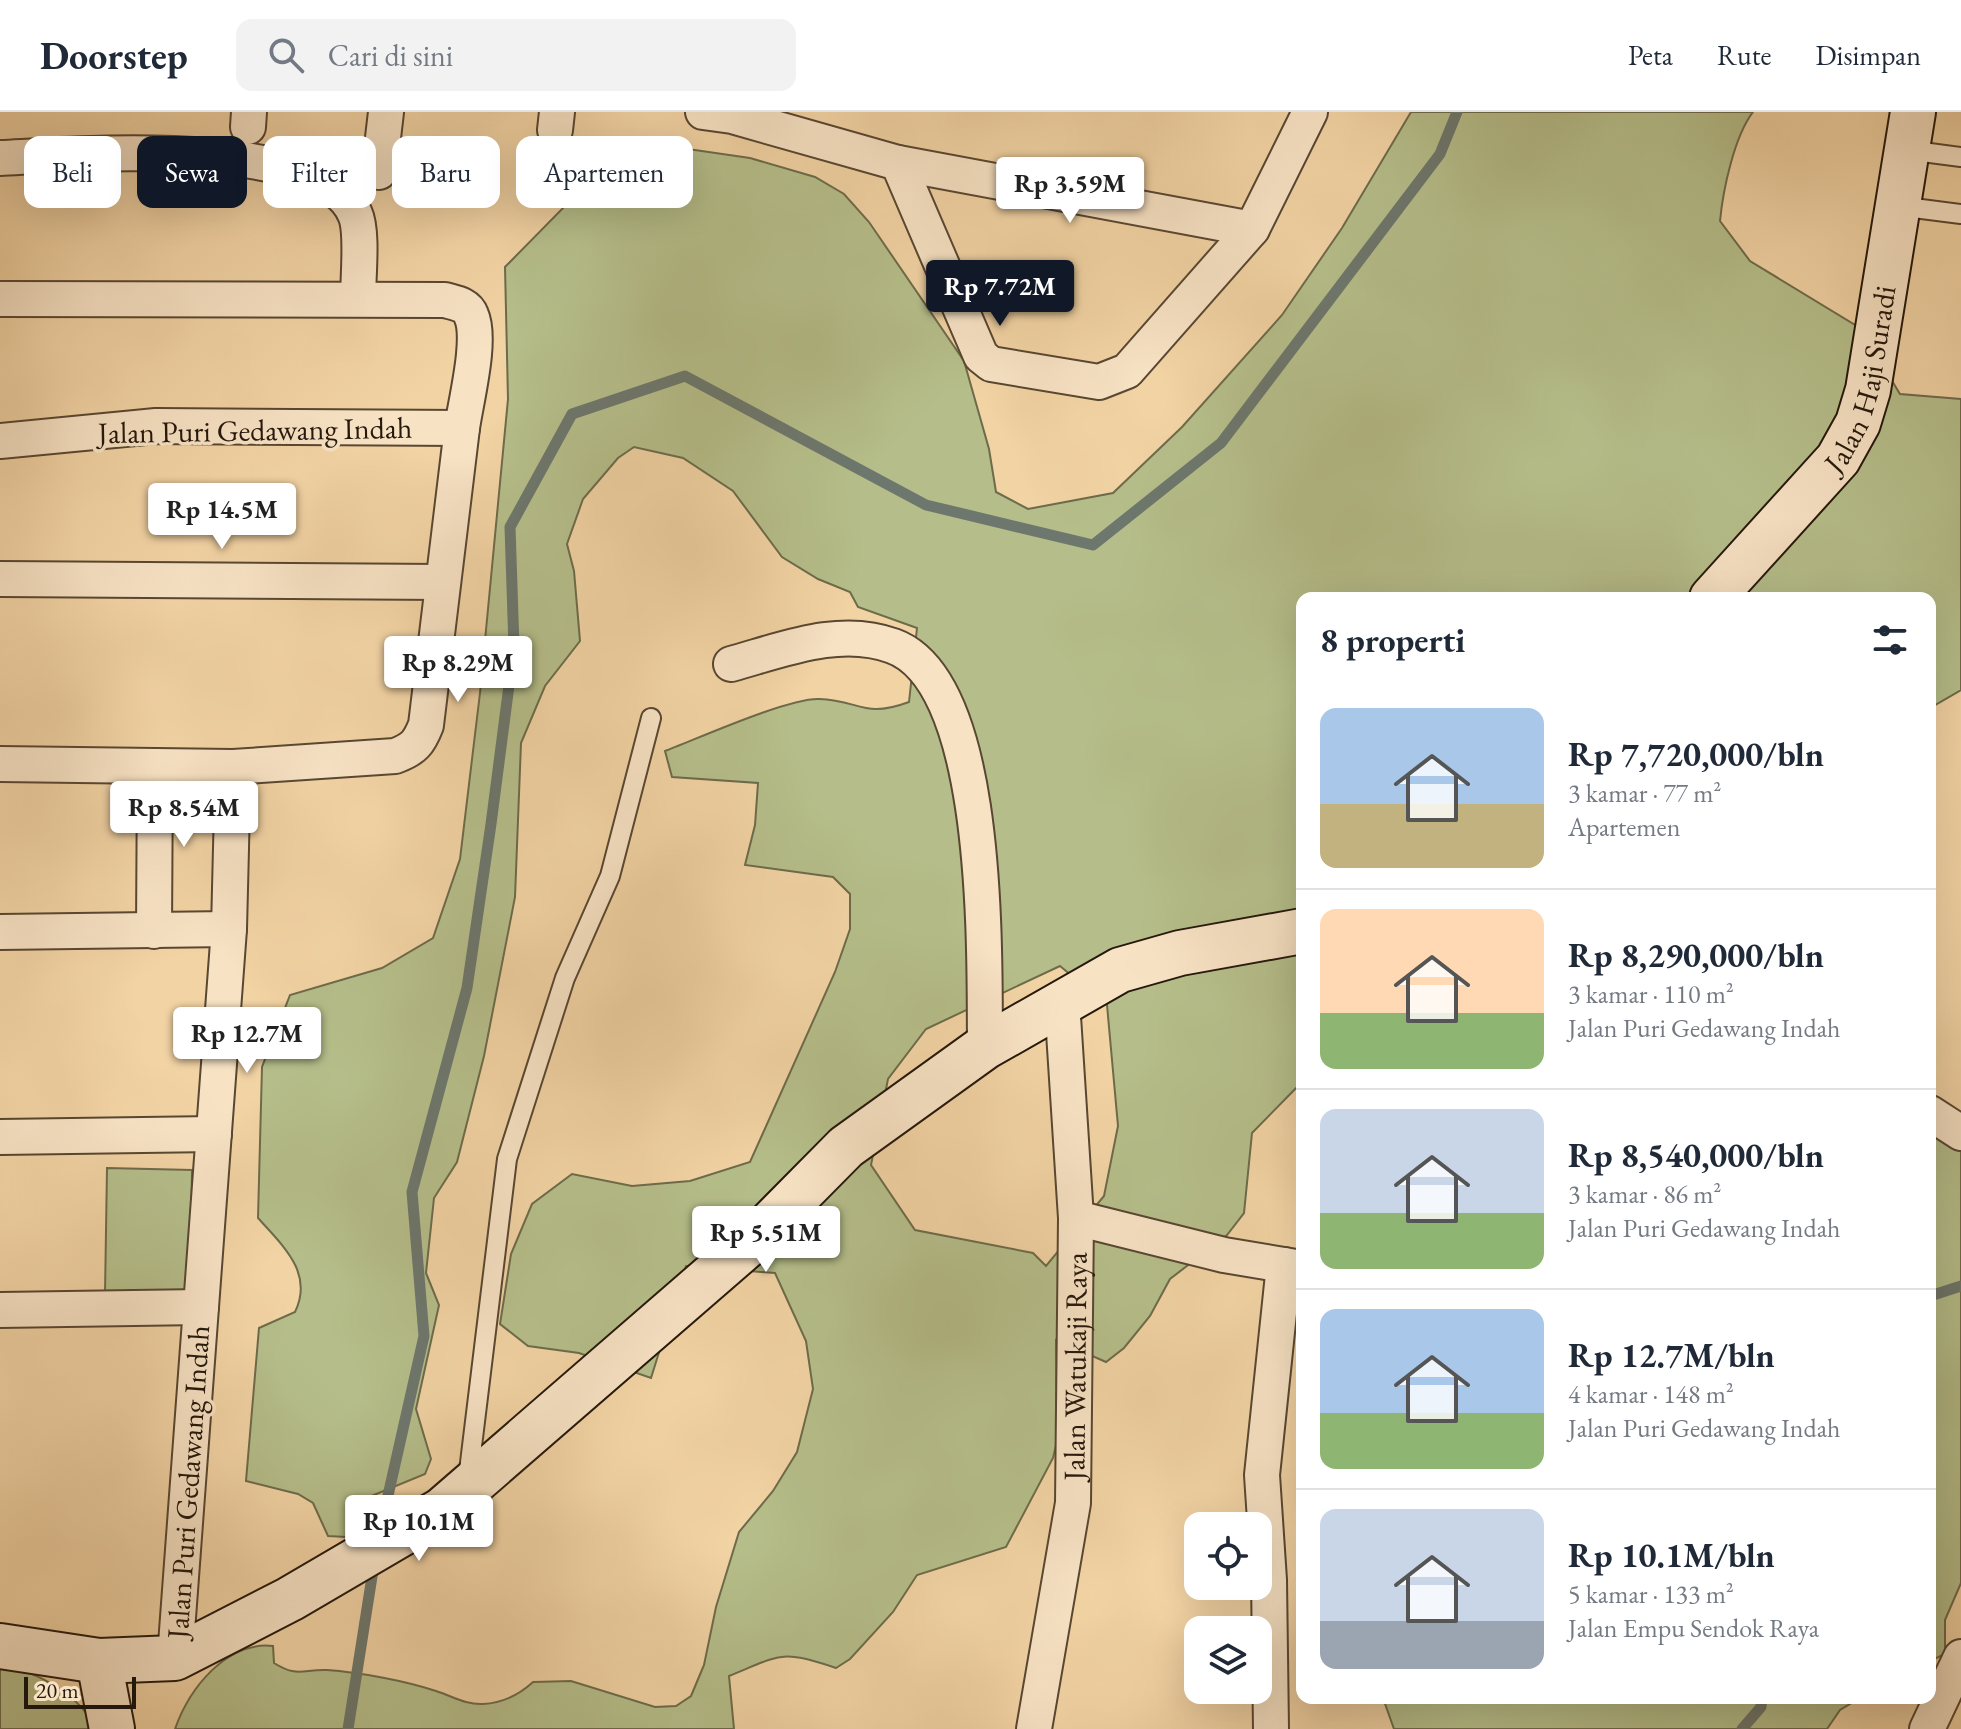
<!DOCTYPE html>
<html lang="id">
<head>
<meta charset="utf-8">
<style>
	body { margin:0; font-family:"EB Garamond",serif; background:#f2f2f3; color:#1f2937; height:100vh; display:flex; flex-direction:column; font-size:30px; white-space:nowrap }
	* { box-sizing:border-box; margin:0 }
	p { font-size:26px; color:#747a83 }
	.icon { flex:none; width:44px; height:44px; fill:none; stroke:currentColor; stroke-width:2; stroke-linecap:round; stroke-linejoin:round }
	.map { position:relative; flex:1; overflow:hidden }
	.sheet { position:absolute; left:1296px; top:480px; width:640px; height:1112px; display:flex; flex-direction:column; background:#fff; border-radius:16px; box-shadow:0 8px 32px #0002 }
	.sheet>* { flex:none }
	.guide { position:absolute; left:24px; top:24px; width:760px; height:72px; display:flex; gap:16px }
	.buttons { position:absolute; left:1184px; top:1400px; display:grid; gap:16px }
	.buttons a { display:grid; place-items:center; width:88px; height:88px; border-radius:16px; background:#fff; box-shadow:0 8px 32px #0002; font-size:40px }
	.scale { position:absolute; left:24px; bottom:20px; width:112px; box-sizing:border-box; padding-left:8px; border:4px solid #25180c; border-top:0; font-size:22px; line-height:28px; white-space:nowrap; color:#25180c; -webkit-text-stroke:6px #f7e2c4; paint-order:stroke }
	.price { position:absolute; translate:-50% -68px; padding:0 18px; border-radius:8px; background:#fff; color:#222; font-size:26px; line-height:52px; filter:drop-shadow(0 2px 4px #0008) }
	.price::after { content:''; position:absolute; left:50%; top:48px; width:24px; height:18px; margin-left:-12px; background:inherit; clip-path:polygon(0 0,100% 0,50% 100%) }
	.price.current { background:#111827; color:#fff }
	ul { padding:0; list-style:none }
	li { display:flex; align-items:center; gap:24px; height:200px; padding:0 24px }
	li+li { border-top:2px solid #e0e1e3 }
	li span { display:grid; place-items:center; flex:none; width:224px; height:160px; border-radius:16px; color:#555 }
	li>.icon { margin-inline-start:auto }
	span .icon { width:96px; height:96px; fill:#fffc; stroke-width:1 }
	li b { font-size:34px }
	h2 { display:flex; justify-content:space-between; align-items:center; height:96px; padding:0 24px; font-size:34px }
	.chip { padding:0 28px; border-radius:16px; background:#fff; box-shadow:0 8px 32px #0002; font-size:28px; line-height:72px }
	.chip.current { background:#111827; color:#fff }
	header { display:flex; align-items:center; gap:48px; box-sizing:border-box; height:112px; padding:0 40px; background:#fff; border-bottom:2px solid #e0e1e3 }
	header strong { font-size:38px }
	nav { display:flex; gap:44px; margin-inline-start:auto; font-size:28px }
	.search { width:560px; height:72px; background:#f2f2f3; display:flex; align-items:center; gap:20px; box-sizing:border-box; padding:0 28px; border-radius:16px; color:#747a83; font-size:30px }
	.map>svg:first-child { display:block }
	.green { fill:#b5be8a; stroke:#6d6b4b; stroke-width:2; fill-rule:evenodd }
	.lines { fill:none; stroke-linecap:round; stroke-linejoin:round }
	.stream { stroke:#6d776d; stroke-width:11 }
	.lane-casing { stroke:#584732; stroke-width:22 }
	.street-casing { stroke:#584732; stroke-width:38 }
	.secondary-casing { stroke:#25180c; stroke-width:48 }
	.lane { stroke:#f7e2c4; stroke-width:18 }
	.street { stroke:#f7e2c4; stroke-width:34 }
	.secondary { stroke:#f7e2c4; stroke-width:44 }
	.labels { text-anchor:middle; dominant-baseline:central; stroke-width:7; stroke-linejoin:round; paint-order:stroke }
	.street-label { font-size:30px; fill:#25180c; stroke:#f7e2c4 }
</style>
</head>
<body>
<header>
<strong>Doorstep</strong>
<div class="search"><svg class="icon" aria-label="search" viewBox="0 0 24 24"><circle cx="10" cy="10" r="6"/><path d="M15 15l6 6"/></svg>Cari di sini</div>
<nav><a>Peta</a><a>Rute</a><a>Disimpan</a></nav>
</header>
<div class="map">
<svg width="1961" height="1617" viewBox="0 0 1961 1617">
	<rect width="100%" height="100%" fill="#f2d3a4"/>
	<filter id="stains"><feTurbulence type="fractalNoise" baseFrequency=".0025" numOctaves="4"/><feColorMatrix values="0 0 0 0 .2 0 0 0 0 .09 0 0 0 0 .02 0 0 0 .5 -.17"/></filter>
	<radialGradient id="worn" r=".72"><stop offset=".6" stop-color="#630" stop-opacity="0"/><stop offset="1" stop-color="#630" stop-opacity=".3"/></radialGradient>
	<g class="green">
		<path d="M 1411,0 L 1753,0 C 1734,25 1723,78 1720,109 L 1750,149 L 1860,216 L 1900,282 L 1961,287 L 1961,578 L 1930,596 L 1930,486 L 1302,486 L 1302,970 L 1252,1021 L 1244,1101 L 1227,1123 L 1170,1167 L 1150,1204 L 1124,1236 L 1106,1250 L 1056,1228 L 1057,1329 L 1053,1346 L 1006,1435 L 917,1463 L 893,1500 L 850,1547 L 836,1556 C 781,1537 781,1543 729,1564 L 734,1617 L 175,1617 C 189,1577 226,1529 273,1534 L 274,1551 C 298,1566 303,1557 327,1558 C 358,1560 406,1569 436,1579 C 452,1584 466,1593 483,1592 C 502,1591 520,1582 533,1570 L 571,1569 L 655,1595 L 676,1594 L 691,1584 L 704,1553 L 716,1495 L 739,1420 L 773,1379 L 797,1340 L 813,1277 L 806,1229 L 775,1161 L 686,1154 L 651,1266 L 579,1241 L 528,1234 L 500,1212 L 511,1142 L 532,1092 L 572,1062 L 632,1074 L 690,1069 L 750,1050 L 835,860 L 850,817 L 850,782 L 833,765 L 745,753 L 755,713 L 758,671 L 672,665 L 665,639 C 699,626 788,586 819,587 C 860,588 863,607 909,590 L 917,516 L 858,495 L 850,480 L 818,467 L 782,445 L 733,379 L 683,346 L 634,335 L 618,346 L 583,387 L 567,432 L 574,459 L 580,529 L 545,574 L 521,631 L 515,785 L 484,944 L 457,1050 L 434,1086 L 426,1161 L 439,1193 L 416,1297 L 431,1347 L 425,1362 L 352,1392 L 346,1425 L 328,1424 L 313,1391 L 298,1382 L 246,1369 L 259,1216 L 295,1200 C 314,1161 283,1134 258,1106 L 262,955 L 290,883 L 382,856 L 433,826 L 460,747 L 480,581 L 508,287 L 505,155 L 565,94 L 610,67 L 672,42 L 688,37 L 750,46 L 815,65 L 844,82 L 869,110 L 964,249 L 989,337 L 996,380 L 1028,397 L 1113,381 L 1182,315 L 1282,203 L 1342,116 ZM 1060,854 L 1107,893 L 1118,1014 L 1104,1084 L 1046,1154 L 1033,1141 L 915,1118 L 871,1053 L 888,967 L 926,917 Z"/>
		<polygon points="1930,1016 1961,1039 1961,1471 1945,1508 1945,1542 1930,1549"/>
		<polygon points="107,1056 192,1058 190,1183 105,1182"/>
		<path d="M 0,1552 C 36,1560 80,1581 95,1617 L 0,1617 Z"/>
		<polygon points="1383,1586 1860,1586 1840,1598 1827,1617 1394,1617"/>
	</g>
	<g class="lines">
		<g class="stream">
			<polyline points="1930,1184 1961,1174"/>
			<polyline points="380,1419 424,1224 412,1080 467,876 491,712 514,535 510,415 572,302 685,264 926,393 1093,433 1221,331 1440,42 1457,0"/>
			<polyline points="348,1617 374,1452"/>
			<polyline points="1742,1617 1761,1595 1762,1586"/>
		</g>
		<defs>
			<g id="lane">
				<polyline points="1907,38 1961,45"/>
				<polyline points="1898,94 1961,102"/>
				<polyline points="468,1367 507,1047 565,866 610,764 651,606"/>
			</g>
			<g id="street">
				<polyline points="703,0 732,4 898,51 981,244 991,252 1099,270 1127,259 1252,117 1310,0"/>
				<polyline points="248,15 249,0"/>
				<polyline points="555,18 557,0"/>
				<path d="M 0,46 C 71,43 322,22 355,102 C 363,119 358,165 358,187"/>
				<polyline points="898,51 1252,117"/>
				<polyline points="379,60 386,0"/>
				<path d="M 0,187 L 445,188 C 455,191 467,192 471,203 C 482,227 466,288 462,316 L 156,314 L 0,329"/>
				<polyline points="0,467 443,470"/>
				<path d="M 731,552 C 782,538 840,514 893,534 C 992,570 984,847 985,935"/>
				<polyline points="0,652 233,655 229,817 175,1546"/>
				<path d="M 233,655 L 395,644 C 414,637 419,631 426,613 L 462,316"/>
				<polyline points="154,819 155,654"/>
				<polyline points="0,820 229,817"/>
				<polyline points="1930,1001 1961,1021"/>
				<polyline points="0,1025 214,1022"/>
				<polyline points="1076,1106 1224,1143 1302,1156"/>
				<polyline points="0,1198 201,1195"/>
				<path id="s1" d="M 1034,1617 L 1073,1391 L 1076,1106 L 1062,889"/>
				<polyline points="1271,1617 1269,1468 1262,1363 1284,1153"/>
				<polyline points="1927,1617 1961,1545"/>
			</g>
			<g id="secondary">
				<path id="s2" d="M 1712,486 L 1838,347 L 1858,311 L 1868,278 L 1913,0"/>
				<polyline points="0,1534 99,1549 175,1546 290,1487 442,1398 759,1123 846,1035 985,935 1120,858 1180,841 1302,819"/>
				<polyline points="99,1549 112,1617"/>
			</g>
		</defs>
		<use href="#lane" class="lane-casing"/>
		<use href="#street" class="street-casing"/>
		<use href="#secondary" class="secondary-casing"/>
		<use href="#lane" class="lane"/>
		<use href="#street" class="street"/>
		<use href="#secondary" class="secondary"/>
	</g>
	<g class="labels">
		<g class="street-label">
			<text stroke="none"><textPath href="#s2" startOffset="272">Jalan Haji Suradi</textPath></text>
			<text transform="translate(255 318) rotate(-1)">Jalan Puri Gedawang Indah</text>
			<text stroke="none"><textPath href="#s1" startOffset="366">Jalan Watukaji Raya</textPath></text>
			<text transform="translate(188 1370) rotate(-86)">Jalan Puri Gedawang Indah</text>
		</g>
	</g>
	<rect width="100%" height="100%" filter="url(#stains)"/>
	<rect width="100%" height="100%" fill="url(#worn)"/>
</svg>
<div class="buttons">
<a><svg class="icon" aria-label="locate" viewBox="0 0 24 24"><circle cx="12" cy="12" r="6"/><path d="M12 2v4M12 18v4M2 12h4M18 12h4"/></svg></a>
<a><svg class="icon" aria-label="layers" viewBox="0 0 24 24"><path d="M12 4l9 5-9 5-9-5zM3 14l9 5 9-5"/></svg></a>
</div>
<div class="scale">20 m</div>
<b class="price" style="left:1070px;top:113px">Rp 3.59M</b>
<b class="price current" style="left:1000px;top:216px">Rp 7.72M</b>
<b class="price" style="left:222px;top:439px">Rp 14.5M</b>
<b class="price" style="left:458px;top:592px">Rp 8.29M</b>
<b class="price" style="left:184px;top:737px">Rp 8.54M</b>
<b class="price" style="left:247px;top:963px">Rp 12.7M</b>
<b class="price" style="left:766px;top:1162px">Rp 5.51M</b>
<b class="price" style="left:419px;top:1451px">Rp 10.1M</b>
<div class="guide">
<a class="chip">Beli</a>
<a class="chip current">Sewa</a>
<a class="chip">Filter</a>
<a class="chip">Baru</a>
<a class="chip">Apartemen</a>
</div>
<section class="sheet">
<h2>8 properti<svg class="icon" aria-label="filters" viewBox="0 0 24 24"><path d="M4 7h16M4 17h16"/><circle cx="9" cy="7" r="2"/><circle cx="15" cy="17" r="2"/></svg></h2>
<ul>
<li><span style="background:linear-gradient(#a9c7e8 60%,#c2b280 0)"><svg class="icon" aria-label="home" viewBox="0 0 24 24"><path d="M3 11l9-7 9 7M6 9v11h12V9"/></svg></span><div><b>Rp 7,720,000/bln</b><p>3 kamar · 77 m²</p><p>Apartemen</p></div></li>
<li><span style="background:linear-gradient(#ffd9b3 65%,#8fb573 0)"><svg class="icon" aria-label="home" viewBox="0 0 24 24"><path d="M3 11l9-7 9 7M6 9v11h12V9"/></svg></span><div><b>Rp 8,290,000/bln</b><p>3 kamar · 110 m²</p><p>Jalan Puri Gedawang Indah</p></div></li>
<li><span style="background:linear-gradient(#c9d6e8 65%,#8fb573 0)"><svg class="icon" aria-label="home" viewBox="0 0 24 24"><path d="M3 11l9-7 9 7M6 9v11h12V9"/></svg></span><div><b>Rp 8,540,000/bln</b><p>3 kamar · 86 m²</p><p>Jalan Puri Gedawang Indah</p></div></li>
<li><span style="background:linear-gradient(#a9c7e8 65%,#8fb573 0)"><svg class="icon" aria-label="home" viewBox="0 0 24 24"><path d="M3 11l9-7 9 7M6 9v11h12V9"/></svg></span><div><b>Rp 12.7M/bln</b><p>4 kamar · 148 m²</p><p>Jalan Puri Gedawang Indah</p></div></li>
<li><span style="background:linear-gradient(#c9d6e8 70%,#9aa5b1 0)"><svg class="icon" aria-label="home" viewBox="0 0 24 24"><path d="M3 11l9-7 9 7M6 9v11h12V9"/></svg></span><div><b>Rp 10.1M/bln</b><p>5 kamar · 133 m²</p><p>Jalan Empu Sendok Raya</p></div></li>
</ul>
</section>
</div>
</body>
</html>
